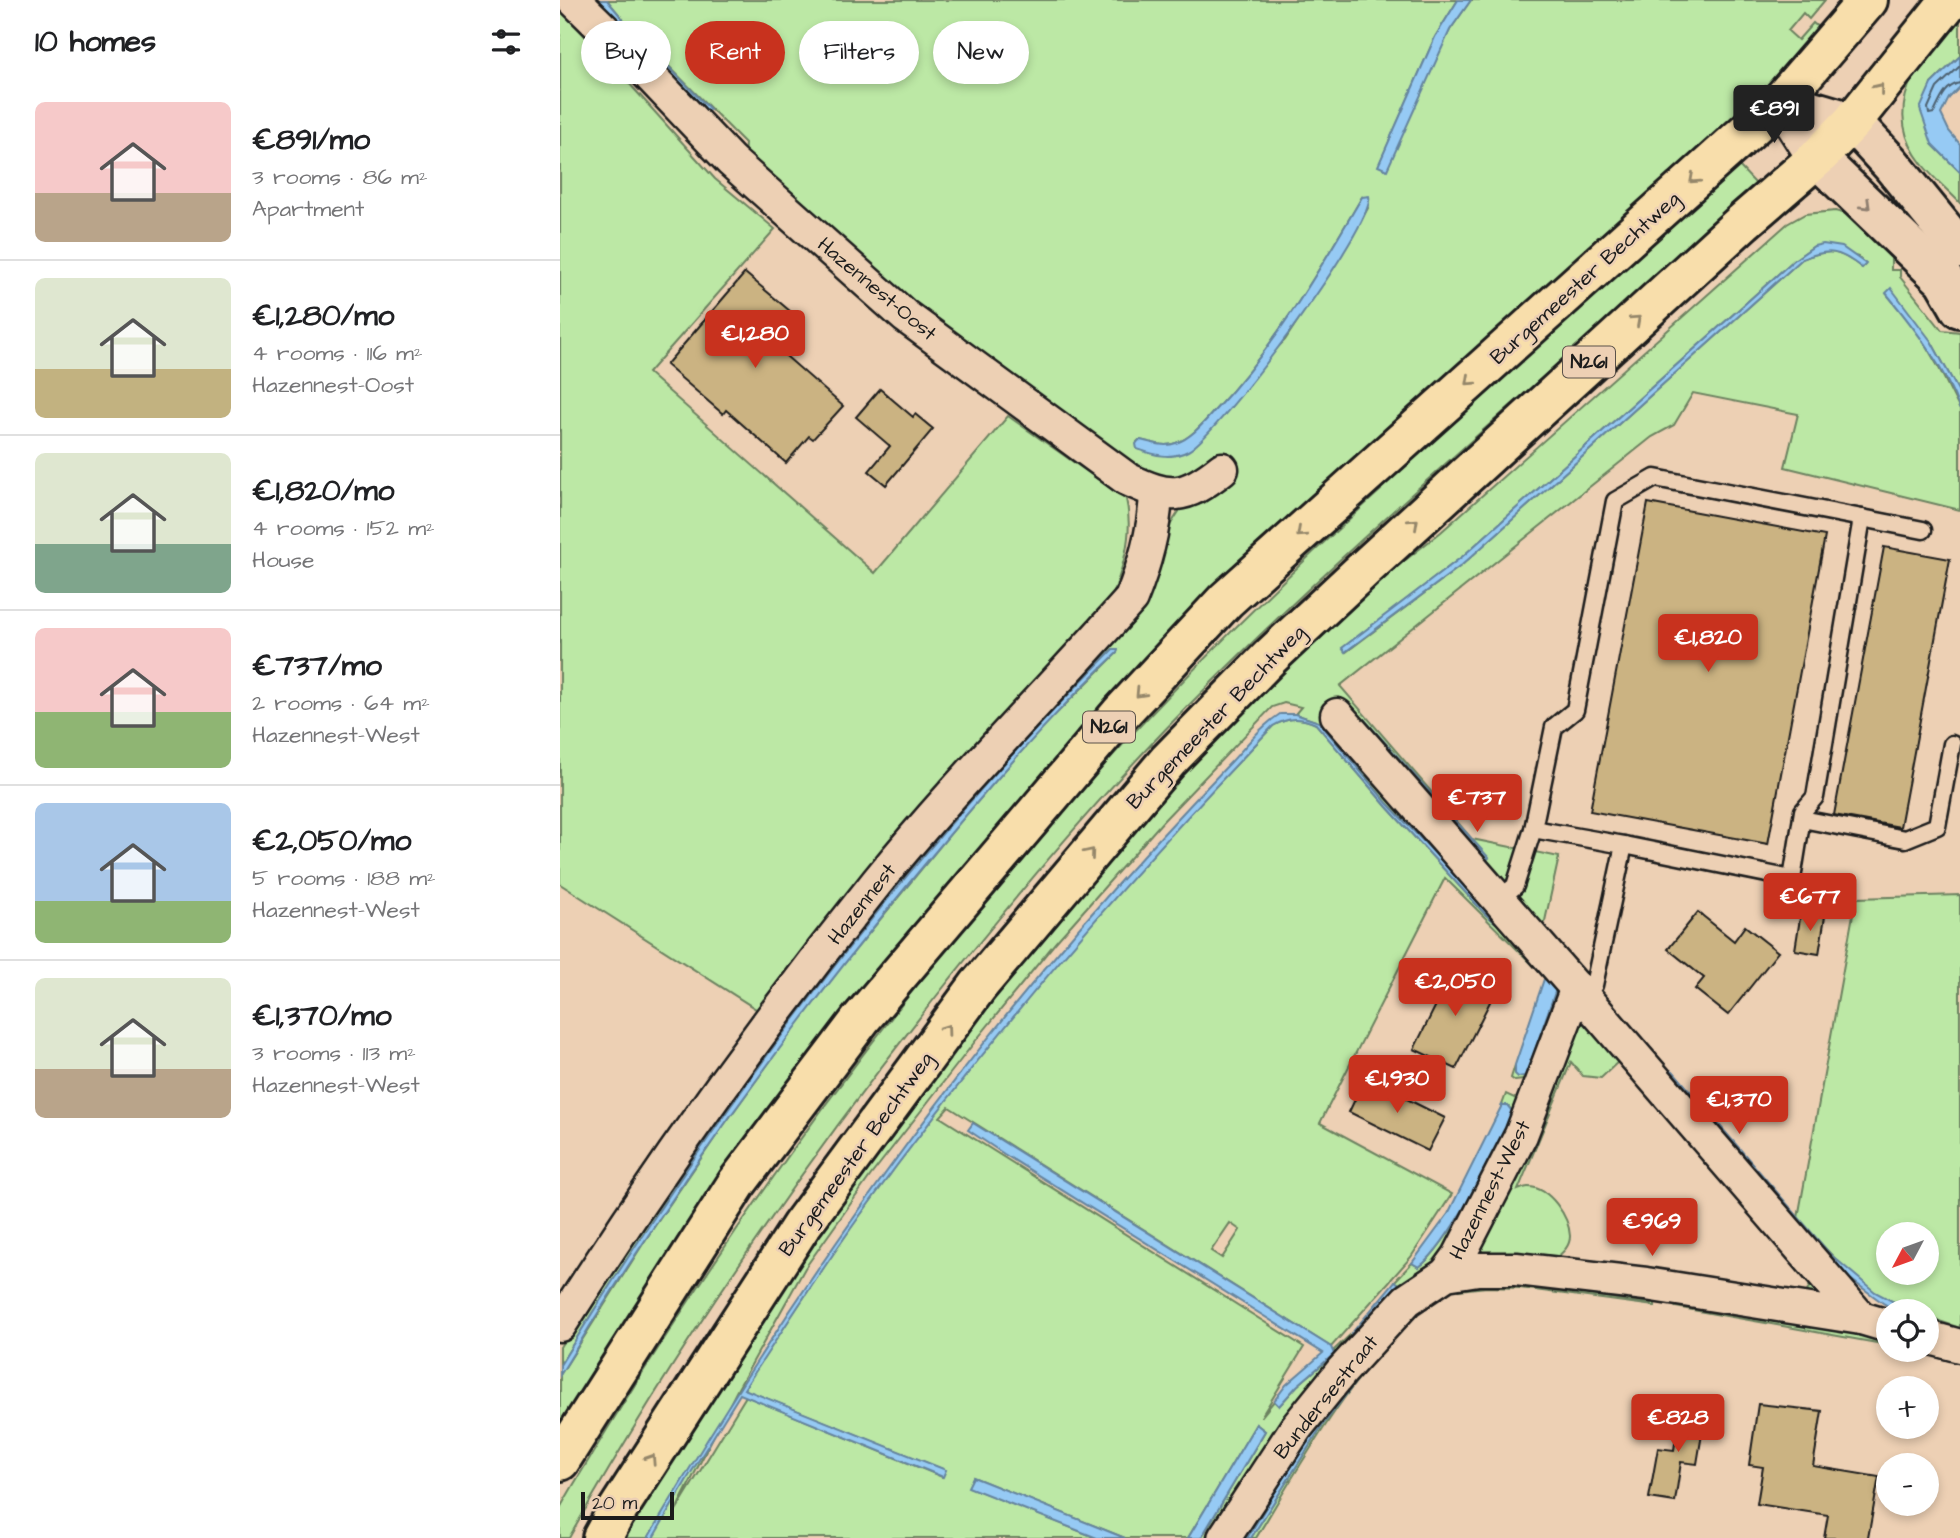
<!DOCTYPE html>
<html lang="en">
<head>
<meta charset="utf-8">
<style>
	body { margin:0; font-family:"Architects Daughter",sans-serif; background:#f6f6f6; color:#202124; height:100vh; display:flex; flex-direction:column; font-size:26px; white-space:nowrap }
	* { box-sizing:border-box; margin:0 }
	p { font-size:23px; color:#757577 }
	.icon { flex:none; width:38px; height:38px; fill:none; stroke:currentColor; stroke-width:2; stroke-linecap:round; stroke-linejoin:round }
	.map { position:relative; flex:1; overflow:hidden }
	.drawer { display:flex; flex-direction:column; background:#fff; width:560px }
	.drawer>* { flex:none }
	.hud { position:absolute; left:21px; top:21px; width:665px; height:63px; display:flex; gap:14px }
	.needle { width:46px; rotate:229deg }
	.tools { position:absolute; left:1316px; top:1222px; display:grid; gap:14px }
	.tools a { display:grid; place-items:center; width:63px; height:63px; border-radius:50%; background:#fff; box-shadow:0 4px 10px #0003; font-size:35px }
	.scale { position:absolute; left:21px; bottom:18px; width:93px; box-sizing:border-box; padding-left:7px; border:4px solid #1c1c1c; border-top:0; font-size:19px; line-height:24px; white-space:nowrap; color:#1c1c1c; -webkit-text-stroke:5px #edd0b4; paint-order:stroke }
	.price { position:absolute; translate:-50% -60px; padding:0 16px; border-radius:7px; background:#c8321e; color:#fff; font-size:23px; line-height:46px; filter:drop-shadow(0 2px 4px #0008) }
	.price::after { content:''; position:absolute; left:50%; top:42px; width:21px; height:16px; margin-left:-10px; background:inherit; clip-path:polygon(0 0,100% 0,50% 100%) }
	.price.selected { background:#222; color:#fff }
	ul { padding:0; list-style:none }
	li { display:flex; align-items:center; gap:21px; height:175px; padding:0 35px }
	li+li { border-top:2px solid #e0e0e0 }
	li span { display:grid; place-items:center; flex:none; width:196px; height:140px; border-radius:10px; color:#555 }
	li>.icon { margin-inline-start:auto }
	span .icon { width:84px; height:84px; fill:#fffc; stroke-width:1 }
	li b { font-size:30px }
	h2 { display:flex; justify-content:space-between; align-items:center; height:84px; padding:0 35px; font-size:30px }
	.tag { padding:0 24px; border-radius:32px; background:#fff; box-shadow:0 4px 10px #0003; font-size:24px; line-height:63px }
	.tag.selected { background:#c8321e; color:#fff }
	main { display:flex; flex:1; min-height:0 }
	.map>svg:first-child { display:block }
	.green { fill:#bce8a5; stroke:#6c8260; stroke-width:2; fill-rule:evenodd }
	.water { fill:#96caf4; stroke:#65849e; stroke-width:2 }
	.lines { fill:none; stroke-linecap:round; stroke-linejoin:round }
	.shore { stroke:#4d6272; stroke-width:2 }
	.building { fill:#cbb382; stroke:#1c1c1c; stroke-width:2 }
	.lane-casing { stroke:#1c1c1c; stroke-width:21 }
	.street-casing { stroke:#1c1c1c; stroke-width:37 }
	.secondary-casing { stroke:#1c1c1c; stroke-width:44 }
	.primary-casing { stroke:#1c1c1c; stroke-width:44 }
	.lane { stroke:#edd0b4; stroke-width:16 }
	.street { stroke:#edd0b4; stroke-width:32 }
	.secondary { stroke:#edd0b4; stroke-width:38 }
	.primary { stroke:#f8deab; stroke-width:38 }
	.oneway { stroke:#95876b }
	.oneway2 { stroke:#8f7f70 }
	.labels { text-anchor:middle; dominant-baseline:central; stroke-width:5; stroke-linejoin:round; paint-order:stroke }
	.shield { fill:#edd0b4; stroke:#5b524a; stroke-width:2 }
	.shield-label { font-size:19px; font-weight:bold; fill:#1c1c1c }
	.street-label { font-size:21px; fill:#1c1c1c; stroke:#edd0b4 }
</style>
</head>
<body>
<main>
<section class="drawer">
<h2>10 homes<svg class="icon" aria-label="filters" viewBox="0 0 24 24"><path d="M4 7h16M4 17h16"/><circle cx="9" cy="7" r="2"/><circle cx="15" cy="17" r="2"/></svg></h2>
<ul>
<li><span style="background:linear-gradient(#f6c9c9 65%,#b9a48a 0)"><svg class="icon" aria-label="home" viewBox="0 0 24 24"><path d="M3 11l9-7 9 7M6 9v11h12V9"/></svg></span><div><b>€891/mo</b><p>3 rooms · 86 m²</p><p>Apartment</p></div></li>
<li><span style="background:linear-gradient(#dfe7d0 65%,#c2b280 0)"><svg class="icon" aria-label="home" viewBox="0 0 24 24"><path d="M3 11l9-7 9 7M6 9v11h12V9"/></svg></span><div><b>€1,280/mo</b><p>4 rooms · 116 m²</p><p>Hazennest-Oost</p></div></li>
<li><span style="background:linear-gradient(#dfe7d0 65%,#7fa58c 0)"><svg class="icon" aria-label="home" viewBox="0 0 24 24"><path d="M3 11l9-7 9 7M6 9v11h12V9"/></svg></span><div><b>€1,820/mo</b><p>4 rooms · 152 m²</p><p>House</p></div></li>
<li><span style="background:linear-gradient(#f6c9c9 60%,#8fb573 0)"><svg class="icon" aria-label="home" viewBox="0 0 24 24"><path d="M3 11l9-7 9 7M6 9v11h12V9"/></svg></span><div><b>€737/mo</b><p>2 rooms · 64 m²</p><p>Hazennest-West</p></div></li>
<li><span style="background:linear-gradient(#a9c7e8 70%,#8fb573 0)"><svg class="icon" aria-label="home" viewBox="0 0 24 24"><path d="M3 11l9-7 9 7M6 9v11h12V9"/></svg></span><div><b>€2,050/mo</b><p>5 rooms · 188 m²</p><p>Hazennest-West</p></div></li>
<li><span style="background:linear-gradient(#dfe7d0 65%,#b9a48a 0)"><svg class="icon" aria-label="home" viewBox="0 0 24 24"><path d="M3 11l9-7 9 7M6 9v11h12V9"/></svg></span><div><b>€1,370/mo</b><p>3 rooms · 113 m²</p><p>Hazennest-West</p></div></li>
</ul>
</section>
<div class="map">
<svg width="1400" height="1538" viewBox="0 0 1400 1538">
	<rect width="100%" height="100%" fill="#edd0b4"/>
	<filter id="ink" filterUnits="userSpaceOnUse"><feTurbulence type="fractalNoise" baseFrequency=".0143" numOctaves="2"/><feDisplacementMap in="SourceGraphic" scale="14" xChannelSelector="R" yChannelSelector="G"/><feConvolveMatrix kernelMatrix="1 2 1 2 8 2 1 2 1" color-interpolation-filters="sRGB"/></filter>
	<g filter="url(#ink)">
		<g class="green">
			<path d="M 47,0 L 898,0 L 875,37 L 819,165 L 890,30 L 911,0 L 1265,0 L 1249,19 L 1243,13 L 1228,31 L 1238,40 L 1253,23 L 1260,29 L 1158,138 L 611,641 L 0,1436 L 0,1375 L 88,1236 L 159,1132 L 255,999 L 399,823 L 476,734 L 557,653 L 557,649 L 553,649 C 339,863 158,1108 0,1365 L 0,1347 L 54,1262 L 221,1025 L 0,884 L 0,10 L 50,62 L 155,179 L 215,229 L 88,373 L 315,573 L 448,416 L 566,499 C 577,545 553,591 539,634 L 620,510 L 644,503 L 667,485 L 629,474 L 609,478 L 585,474 L 402,347 L 184,160 L 185,143 L 67,24 ZM 802,197 L 808,208 L 791,239 L 725,340 L 611,456 L 577,449 L 577,442 L 579,440 C 592,442 603,448 616,443 C 632,438 645,421 656,409 C 715,346 759,271 802,197 Z"/>
			<path d="M 1400,21 L 1400,56 L 1371,84 L 1372,144 L 1400,172 L 1400,203 C 1388,190 1373,178 1362,164 C 1320,111 1356,56 1400,21 Z"/>
			<path d="M 1178,165 L 1196,184 C 1015,354 822,512 646,688 C 547,786 457,894 371,1003 C 237,1173 115,1350 9,1538 L 0,1538 L 0,1508 L 14,1484 C 234,1115 500,778 821,490 L 820,488 Z"/>
			<path d="M 1275,211 L 1295,216 L 1341,261 L 1331,260 L 1331,270 L 1340,270 L 1340,277 L 1382,330 L 1400,332 L 1400,394 L 1371,341 L 1326,293 L 1358,332 L 1379,368 L 1400,410 L 1400,510 L 1225,467 L 1238,414 L 1133,393 L 1114,425 L 1092,437 L 780,686 L 912,839 L 999,857 L 985,921 L 981,926 L 1003,986 L 972,1079 L 955,1081 L 951,1078 L 955,1065 L 954,1070 L 989,1008 L 995,992 L 986,978 L 885,878 L 760,1123 L 892,1194 L 851,1257 L 771,1347 L 389,1107 L 380,1117 L 744,1347 L 701,1417 L 714,1401 L 719,1406 L 737,1386 L 774,1354 L 774,1350 L 791,1334 L 796,1337 L 841,1286 L 835,1281 L 852,1263 L 859,1267 C 888,1246 940,1146 952,1111 L 947,1105 L 942,1105 L 946,1094 L 963,1102 L 898,1237 L 654,1538 L 641,1538 L 705,1431 L 696,1424 L 628,1538 L 565,1538 L 413,1477 L 409,1487 L 537,1538 L 49,1538 L 76,1492 L 458,951 L 744,640 L 881,532 L 1227,224 L 1245,214 ZM 1254,246 L 1298,257 L 1305,265 L 1302,268 C 1279,250 1269,248 1242,259 L 902,565 L 786,652 L 783,648 L 903,556 L 1234,260 ZM 724,703 L 741,707 L 735,714 L 759,722 L 827,803 L 938,921 L 936,923 L 925,914 L 827,807 L 756,724 C 741,717 728,717 713,726 C 564,880 423,1043 298,1218 C 258,1274 221,1332 183,1389 L 385,1470 L 382,1477 L 186,1396 L 115,1512 L 176,1392 L 245,1268 L 311,1175 L 417,1039 L 495,943 L 603,821 L 712,707 ZM 670,1223 L 680,1230 L 662,1258 L 651,1251 Z"/>
			<path d="M 1400,895 L 1400,1328 L 1367,1317 L 1367,1311 C 1316,1311 1269,1253 1238,1218 L 1296,898 ZM 1328,1234 L 1367,1234 L 1367,1272 L 1328,1272 Z"/>
			<path d="M 1017,1010 L 1277,1301 L 913,1259 ZM 1061,1059 L 1250,1285 L 1246,1294 L 996,1258 C 1002,1253 1010,1247 1010,1236 C 1009,1217 990,1187 968,1187 C 965,1187 961,1189 958,1190 L 1011,1062 L 1023,1076 L 1041,1078 Z"/>
			<path d="M 928,1278 L 976,1281 L 1092,1299 L 1095,1301 L 1095,1306 L 960,1288 L 927,1287 L 899,1290 L 898,1282 ZM 925,1281 L 970,1283 L 1092,1302 L 1091,1304 L 972,1286 L 926,1283 L 900,1286 L 900,1284 Z"/>
			<path d="M 875,1291 L 877,1295 C 800,1359 747,1453 696,1538 L 691,1538 L 762,1426 L 811,1362 L 853,1314 L 876,1293 C 855,1306 838,1327 822,1345 C 770,1405 729,1471 687,1538 L 681,1538 C 723,1470 768,1404 822,1343 C 838,1325 854,1305 875,1291 Z"/>
			<polygon points="1123,1298 1328,1333 1328,1345 1116,1307"/>
		</g>
		<g class="water">
			<polygon points="33,0 47,0 67,24 150,109 142,116"/>
			<polygon points="898,0 911,0 890,30 827,170 818,166 875,37"/>
			<polygon points="1400,56 1400,87 1389,98 1381,114 1389,131 1400,144 1400,172 1372,144 1360,109 1371,84"/>
			<path d="M 809,196 C 817,223 659,434 628,451 C 611,460 594,455 577,449 L 576,444 L 579,440 C 592,442 603,448 616,443 C 632,438 645,421 656,409 C 715,346 759,271 802,197 Z"/>
			<path d="M 1263,244 L 1282,247 L 1306,264 L 1302,268 C 1279,250 1269,248 1242,259 L 902,565 L 785,652 L 782,648 L 903,556 L 1234,260 L 1254,246 Z"/>
			<path d="M 1331,288 L 1371,341 L 1400,394 L 1400,410 C 1384,366 1355,329 1326,293 Z"/>
			<path d="M 553,649 L 558,649 L 557,653 C 484,722 419,799 355,876 C 225,1034 105,1200 0,1375 L 0,1365 C 158,1107 339,863 553,649 Z"/>
			<path d="M 720,714 L 735,714 L 759,722 L 827,803 L 939,921 L 936,923 L 925,914 L 827,807 L 756,724 C 741,717 728,717 713,726 C 565,880 425,1042 299,1217 C 259,1273 222,1331 184,1389 L 386,1470 L 383,1477 L 180,1394 L 129,1476 L 93,1538 L 88,1538 C 233,1291 400,1054 595,843 C 620,816 645,789 671,762 C 686,746 701,726 720,714 Z"/>
			<polygon points="800,718 804,719 929,858 924,862"/>
			<polygon points="988,978 995,984 995,992 969,1067 965,1076 958,1077 955,1074 955,1065 984,979"/>
			<polygon points="1109,1070 1113,1071 1270,1254 1315,1292 1351,1311 1337,1311 1323,1303 1282,1273 1108,1074"/>
			<path d="M 942,1105 L 947,1105 L 952,1111 C 940,1146 888,1246 859,1267 L 852,1263 L 888,1214 Z"/>
			<polygon points="413,1123 771,1347 774,1354 737,1386 719,1406 714,1401 726,1385 763,1353 444,1154 408,1130"/>
			<polygon points="835,1281 842,1286 796,1337 791,1334"/>
			<path d="M 863,1304 L 811,1362 L 762,1426 L 691,1538 L 687,1538 C 716,1492 743,1444 776,1401 C 803,1367 833,1336 863,1304 Z"/>
			<polygon points="696,1424 705,1431 641,1538 628,1538"/>
			<polygon points="413,1477 565,1538 537,1538 408,1487"/>
		</g>
		<g class="lines">
			<path class="shore" d="M 1400,66 L 1377,88 L 1368,108 L 1369,114 L 1374,113 C 1380,101 1385,85 1400,83"/>
		</g>
		<g class="building">
			<polygon points="185,273 243,322 219,350 283,406 253,439 249,436 226,463 166,410 163,414 106,365"/>
			<polygon points="320,389 353,417 355,414 373,429 326,485 309,471 330,446 296,417"/>
			<polygon points="1088,503 1265,536 1208,844 1030,811"/>
			<polygon points="1324,547 1390,559 1340,827 1274,815"/>
			<polygon points="1138,912 1174,941 1185,926 1218,952 1168,1015 1135,989 1144,978 1108,949"/>
			<polygon points="1241,912 1265,916 1259,954 1235,950"/>
			<polygon points="895,967 937,988 896,1069 854,1049"/>
			<polygon points="805,1078 885,1118 868,1151 789,1112"/>
			<polygon points="1198,1404 1262,1411 1253,1466 1319,1477 1308,1538 1264,1538 1268,1515 1197,1504 1203,1467 1189,1465"/>
			<polygon points="1121,1405 1146,1410 1137,1464 1121,1462 1115,1502 1089,1498 1098,1448 1114,1450"/>
		</g>
		<g class="lines">
			<defs>
				<g id="lane">
					<polyline points="1242,819 1345,839 1377,826 1392,744"/>
					<polyline points="973,829 994,727 1015,710 1055,501 1095,478 1302,518"/>
					<polyline points="1064,845 1232,879 1243,811 1255,797 1302,518 1363,530"/>
					<polyline points="939,899 955,886 973,829 1064,845 1034,985 1024,997"/>
				</g>
				<g id="street">
					<path d="M 14,0 L 73,58 L 171,161 L 345,316 L 567,479 C 610,499 623,500 662,469"/>
					<polyline points="777,715 1024,997 1301,1318"/>
					<polyline points="886,1274 899,1256 961,1135 1017,988"/>
					<path d="M 0,1325 C 97,1172 203,1024 317,882 C 397,783 487,694 571,599 C 585,564 595,530 596,492"/>
					<polyline points="1367,1337 1400,1346"/>
					<polyline points="664,1538 736,1428 782,1371 847,1300 886,1274 918,1269 956,1269 1086,1284 1301,1318 1328,1326"/>
				</g>
				<g id="secondary">
					<polyline points="1221,101 1257,158 1384,280 1400,308"/>
					<polyline points="1221,101 1292,122 1331,164 1400,249"/>
				</g>
				<g id="primary">
					<polyline points="0,1461 177,1183 301,1019 560,714 666,600 1221,101 1308,0"/>
					<polyline points="42,1538 55,1514 241,1226 418,986 608,761 710,657 804,569 1183,222 1257,158 1292,122 1390,0"/>
				</g>
			</defs>
			<use href="#lane" class="lane-casing"/>
			<use href="#street" class="street-casing"/>
			<use href="#secondary" class="secondary-casing"/>
			<use href="#primary" class="primary-casing"/>
			<use href="#lane" class="lane"/>
			<use href="#street" class="street"/>
			<use href="#secondary" class="secondary"/>
			<use href="#primary" class="primary"/>
		</g>
		<defs><path id="oneway-chevron" d="M-2-3.5L2.5 0L-2 3.5" fill="none" stroke-width="1.6" stroke-linecap="round" stroke-linejoin="round" transform="scale(1.75)"/></defs>
		<g class="oneway">
			<use href="#oneway-chevron" transform="translate(1319 88) rotate(-51)"/>
			<use href="#oneway-chevron" transform="translate(1134 179) rotate(138)"/>
			<use href="#oneway-chevron" transform="translate(1076 320) rotate(-42)"/>
			<use href="#oneway-chevron" transform="translate(910 381) rotate(138)"/>
			<use href="#oneway-chevron" transform="translate(854 523) rotate(-42)"/>
			<use href="#oneway-chevron" transform="translate(741 533) rotate(138)"/>
			<use href="#oneway-chevron" transform="translate(580 693) rotate(133)"/>
			<use href="#oneway-chevron" transform="translate(530 853) rotate(-50)"/>
			<use href="#oneway-chevron" transform="translate(386 1029) rotate(-54)"/>
			<use href="#oneway-chevron" transform="translate(91 1459) rotate(-57)"/>
		</g>
		<use class="oneway2" href="#oneway-chevron" transform="translate(1306 205) rotate(44)"/>
	</g>
	<g class="labels">
		<g class="shield">
			<rect x="1003" y="346.5" width="52" height="31" rx="5"/>
			<rect x="523" y="711.5" width="52" height="31" rx="5"/>
		</g>
		<g class="shield-label">
			<text x="1029" y="362">N261</text>
			<text x="549" y="727">N261</text>
		</g>
		<g class="street-label">
			<text transform="translate(1025 278) rotate(-42)">Burgemeester Bechtweg</text>
			<text transform="translate(317 289) rotate(40)">Hazennest-Oost</text>
			<text transform="translate(656 717) rotate(-46)">Burgemeester Bechtweg</text>
			<text transform="translate(302 904) rotate(-52)">Hazennest</text>
			<text transform="translate(296 1154) rotate(-54)">Burgemeester Bechtweg</text>
			<text transform="translate(930 1190) rotate(-63)">Hazennest-West</text>
			<text transform="translate(766 1397) rotate(-51)">Bundersestraat</text>
		</g>
	</g>
</svg>
<div class="tools">
<a><svg class="needle" viewBox="-14 -14 28 28"><path d="M0-13l5 13h-10z" fill="#e53935"/><path d="M0 13l5-13h-10z" fill="#757577"/></svg></a>
<a><svg class="icon" aria-label="locate" viewBox="0 0 24 24"><circle cx="12" cy="12" r="6"/><path d="M12 2v4M12 18v4M2 12h4M18 12h4"/></svg></a>
<a>+</a>
<a>−</a>
</div>
<div class="scale">20 m</div>
<b class="price selected" style="left:1214px;top:145px">€891</b>
<b class="price" style="left:195px;top:370px">€1,280</b>
<b class="price" style="left:1148px;top:674px">€1,820</b>
<b class="price" style="left:917px;top:834px">€737</b>
<b class="price" style="left:1250px;top:933px">€677</b>
<b class="price" style="left:895px;top:1018px">€2,050</b>
<b class="price" style="left:837px;top:1115px">€1,930</b>
<b class="price" style="left:1179px;top:1136px">€1,370</b>
<b class="price" style="left:1092px;top:1258px">€969</b>
<b class="price" style="left:1118px;top:1454px">€828</b>
<div class="hud">
<a class="tag">Buy</a>
<a class="tag selected">Rent</a>
<a class="tag">Filters</a>
<a class="tag">New</a>
</div>
</div>
</main>
</body>
</html>
